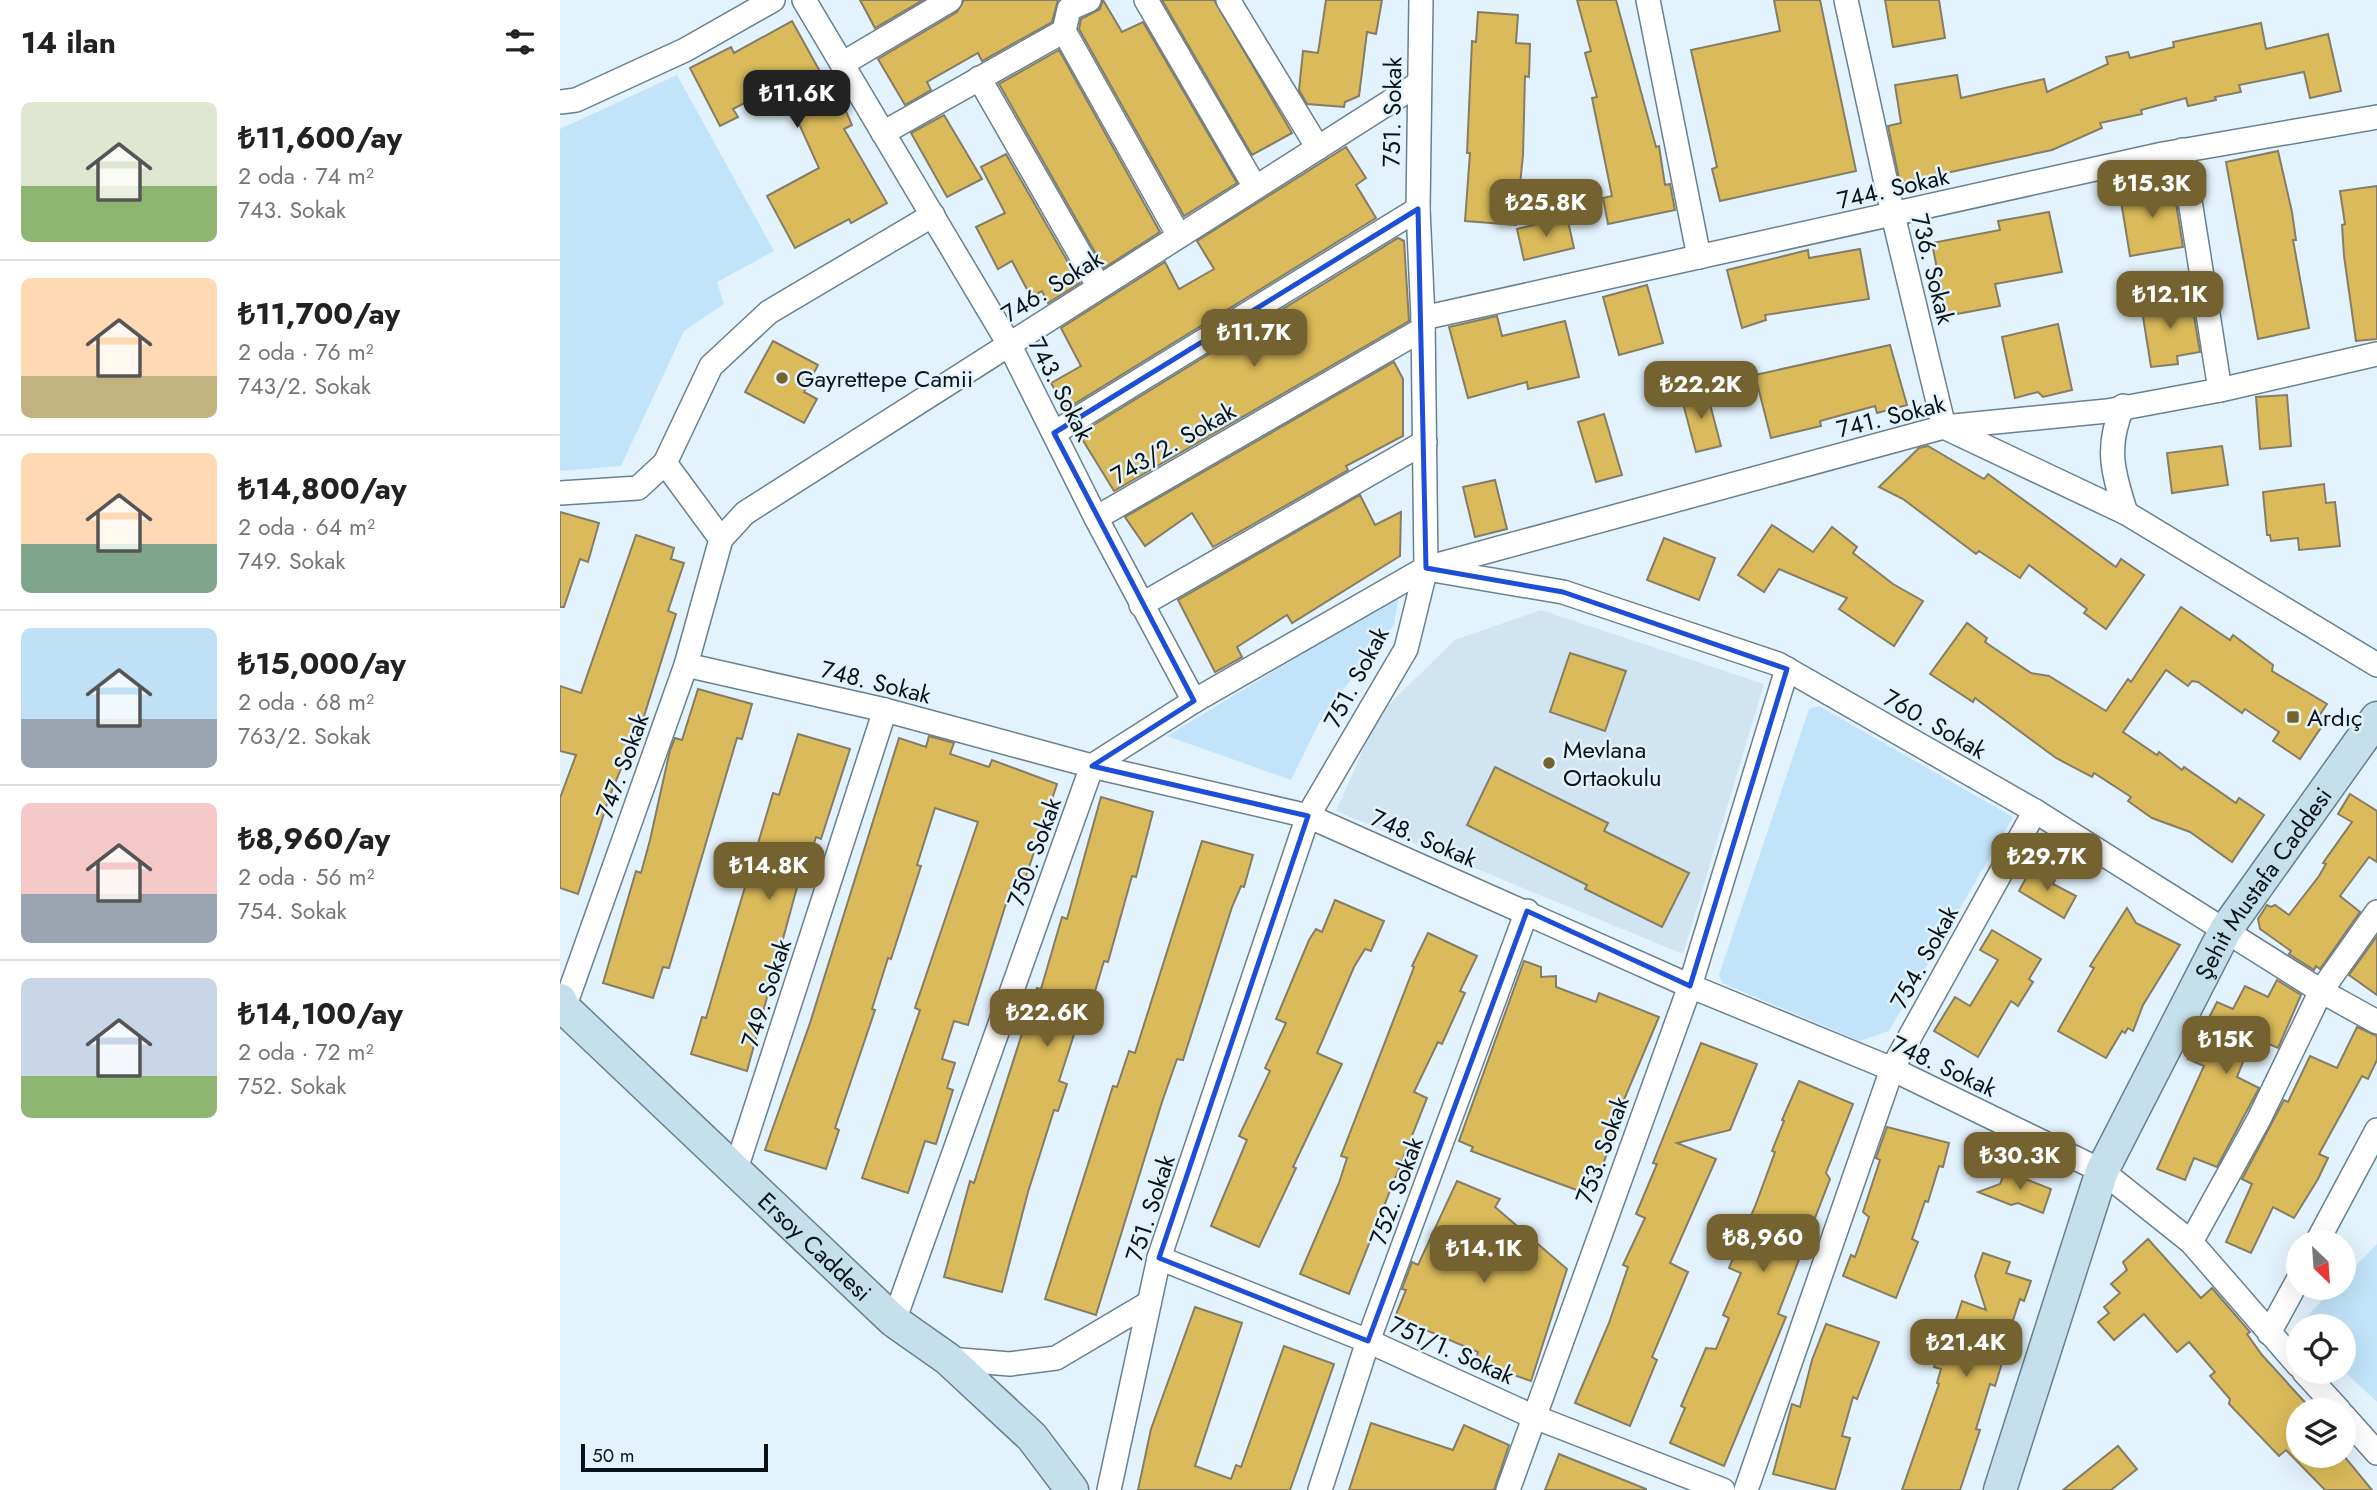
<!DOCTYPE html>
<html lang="tr">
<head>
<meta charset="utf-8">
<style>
	body { margin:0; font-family:Jost,sans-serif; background:#f2f2f2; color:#222; height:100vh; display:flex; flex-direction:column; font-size:26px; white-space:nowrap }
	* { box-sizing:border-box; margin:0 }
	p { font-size:23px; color:#767676 }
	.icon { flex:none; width:38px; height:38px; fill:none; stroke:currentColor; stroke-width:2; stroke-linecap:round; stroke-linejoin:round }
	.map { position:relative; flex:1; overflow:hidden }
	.details { display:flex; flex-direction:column; background:#fff; width:560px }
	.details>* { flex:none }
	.needle { width:46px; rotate:155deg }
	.fabs { position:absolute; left:1726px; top:1230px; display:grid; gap:14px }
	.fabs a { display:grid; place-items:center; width:70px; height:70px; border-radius:50%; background:#fff; box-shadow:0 7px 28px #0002; font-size:35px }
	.scale { position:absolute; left:21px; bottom:18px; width:187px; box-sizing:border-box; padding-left:7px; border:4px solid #091217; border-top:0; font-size:19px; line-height:24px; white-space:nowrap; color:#091217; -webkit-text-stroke:5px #e3f3fd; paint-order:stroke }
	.price { position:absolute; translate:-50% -60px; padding:0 16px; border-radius:14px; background:#746331; color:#fff; font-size:23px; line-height:46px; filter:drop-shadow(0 2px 4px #0008) }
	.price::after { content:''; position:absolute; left:50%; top:42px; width:21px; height:16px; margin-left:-10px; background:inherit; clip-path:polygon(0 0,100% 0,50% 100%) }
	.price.active { background:#222; color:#fff }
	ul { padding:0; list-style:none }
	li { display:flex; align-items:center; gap:21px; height:175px; padding:0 21px }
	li+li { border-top:2px solid #e0e0e0 }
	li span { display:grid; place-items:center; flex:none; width:196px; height:140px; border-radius:10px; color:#555 }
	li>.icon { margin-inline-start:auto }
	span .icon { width:84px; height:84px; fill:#fffc; stroke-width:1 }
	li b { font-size:30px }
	h2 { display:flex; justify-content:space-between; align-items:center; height:84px; padding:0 21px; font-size:30px }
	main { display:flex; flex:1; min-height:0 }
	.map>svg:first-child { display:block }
	.built { fill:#d1e4f1 }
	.green { fill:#c2e4fa }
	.building { fill:#daba5a; stroke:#857d65; stroke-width:2 }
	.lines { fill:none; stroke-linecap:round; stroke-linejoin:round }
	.street-casing { stroke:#68808f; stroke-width:26 }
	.secondary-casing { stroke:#68808f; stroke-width:35 }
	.street { stroke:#fff; stroke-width:23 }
	.secondary { stroke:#c6dfec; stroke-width:32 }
	.marked { fill:none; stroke:#1d4ed8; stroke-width:5; stroke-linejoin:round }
	.poi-dot { fill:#746331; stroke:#e3f3fd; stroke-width:2.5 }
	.labels { text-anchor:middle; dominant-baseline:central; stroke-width:5; stroke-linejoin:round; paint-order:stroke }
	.street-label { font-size:24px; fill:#091217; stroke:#e3f3fd }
	.poi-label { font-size:24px; fill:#091217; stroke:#e3f3fd; text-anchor:start }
</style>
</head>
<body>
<main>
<section class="details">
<h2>14 ilan<svg class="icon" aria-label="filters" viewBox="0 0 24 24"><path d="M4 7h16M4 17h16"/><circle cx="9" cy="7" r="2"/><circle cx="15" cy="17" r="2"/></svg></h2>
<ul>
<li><span style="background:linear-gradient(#dfe7d0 60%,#8fb573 0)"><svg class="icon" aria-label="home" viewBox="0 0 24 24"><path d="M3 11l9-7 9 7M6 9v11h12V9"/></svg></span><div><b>₺11,600/ay</b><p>2 oda · 74 m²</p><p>743. Sokak</p></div></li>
<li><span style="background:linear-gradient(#ffd9b3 70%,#c2b280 0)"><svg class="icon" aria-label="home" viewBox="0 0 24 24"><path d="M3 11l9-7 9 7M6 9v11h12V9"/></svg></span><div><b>₺11,700/ay</b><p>2 oda · 76 m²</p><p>743/2. Sokak</p></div></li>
<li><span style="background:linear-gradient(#ffd9b3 65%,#7fa58c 0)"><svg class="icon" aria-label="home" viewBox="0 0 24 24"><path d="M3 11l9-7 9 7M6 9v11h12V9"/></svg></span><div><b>₺14,800/ay</b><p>2 oda · 64 m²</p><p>749. Sokak</p></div></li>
<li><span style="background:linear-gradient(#bfe0f5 65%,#9aa5b1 0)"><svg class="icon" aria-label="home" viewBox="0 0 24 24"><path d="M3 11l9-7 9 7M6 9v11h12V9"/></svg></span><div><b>₺15,000/ay</b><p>2 oda · 68 m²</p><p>763/2. Sokak</p></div></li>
<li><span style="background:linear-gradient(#f6c9c9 65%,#9aa5b1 0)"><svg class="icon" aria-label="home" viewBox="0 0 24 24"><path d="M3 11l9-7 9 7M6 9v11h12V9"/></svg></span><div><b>₺8,960/ay</b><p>2 oda · 56 m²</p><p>754. Sokak</p></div></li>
<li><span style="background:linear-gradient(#c9d6e8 70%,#8fb573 0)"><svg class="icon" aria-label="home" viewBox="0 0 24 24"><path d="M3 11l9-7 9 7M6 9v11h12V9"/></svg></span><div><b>₺14,100/ay</b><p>2 oda · 72 m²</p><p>752. Sokak</p></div></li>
</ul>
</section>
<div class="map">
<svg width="1817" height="1490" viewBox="0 0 1817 1490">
	<rect width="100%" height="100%" fill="#e3f3fd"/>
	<polygon class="built" points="981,610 1204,684 1123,954 776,811 819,714 895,640"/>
	<g class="green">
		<polygon points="117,75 214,251 157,282 164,304 124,331 61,466 0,471 0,129"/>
		<polygon points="839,595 834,625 763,715 731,780 607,736"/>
		<polygon points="1259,706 1453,817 1329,1031 1300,1041 1162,983 1159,975 1249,709"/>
		<polygon points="1817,1244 1817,1402 1783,1370 1783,1326 1738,1326 1774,1288 1783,1288 1783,1279"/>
	</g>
	<g class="building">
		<polygon points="300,0 363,0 315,28"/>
		<polygon points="404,0 498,0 492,22 422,61 418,53 367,82 371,90 345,105 318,59 397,12"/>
		<polygon points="543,0 562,32 583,22 677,183 624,216 519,29 521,19 540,9"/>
		<polygon points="602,0 654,0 732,133 692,155"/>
		<polygon points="766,0 822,0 816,34 807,32 799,96 785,102 784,107 747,104 739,90 743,51 758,53"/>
		<polygon points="1017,0 1056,0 1096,147 1099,146 1105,185 1110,184 1115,210 1048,224 1043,198 1052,196 1032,98 1037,97 1025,53 1031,51"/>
		<polygon points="1214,0 1260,0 1296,171 1160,201 1152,169 1157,167 1131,50 1220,31"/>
		<polygon points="1325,0 1379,0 1385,38 1333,47"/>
		<polygon points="918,12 958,15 956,43 970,44 969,77 965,76 963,155 956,225 905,221 910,153 907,153 912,41 916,42"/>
		<polygon points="232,21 273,95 278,93 292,125 284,129 327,203 291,223 289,219 235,248 207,196 259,168 221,84 173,109 178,117 160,126 130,68 171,47 174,53"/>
		<polygon points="1701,23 1706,49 1768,34 1781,91 1750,98 1744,72 1679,85 1681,92 1655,97 1656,100 1628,106 1626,98 1581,110 1582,114 1540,123 1542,128 1492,150 1340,183 1328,126 1341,123 1335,85 1397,75 1401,98 1484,79 1487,92 1548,64 1546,57 1568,52 1570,58 1614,47 1613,42"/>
		<polygon points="499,50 600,232 544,268 439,84"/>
		<polygon points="384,115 422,179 387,197 351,133"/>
		<polygon points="786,147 806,178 796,185 816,218 506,409 491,383 521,366 501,328 605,262 619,289 654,269 637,241"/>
		<polygon points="1718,151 1732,212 1736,240 1733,240 1749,328 1698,339 1666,162"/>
		<polygon points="446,154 520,283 488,303 482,291 471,297 452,261 438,269 416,227 445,213 421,167"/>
		<polygon points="1613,184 1623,247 1570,256 1560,195"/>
		<polygon points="1817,186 1817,339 1796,341 1784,256 1782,225 1785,224 1780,191"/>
		<polygon points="1489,212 1502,272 1435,284 1440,306 1386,316 1372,243 1440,230 1438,221"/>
		<polygon points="1007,217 1014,248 964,260 957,229"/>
		<polygon points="838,238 844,241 849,321 554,491 519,434 680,335 692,357 731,332 718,312"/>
		<polygon points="1300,249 1309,299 1205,315 1206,320 1182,328 1167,270 1248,250 1249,258"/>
		<polygon points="1087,285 1103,343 1059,355 1043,297"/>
		<polygon points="1631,298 1640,352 1617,356 1618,364 1591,367 1581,304"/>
		<polygon points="937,316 942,336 1005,321 1019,377 968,389 967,382 908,398 889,327"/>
		<polygon points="1498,324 1512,390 1483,397 1478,392 1455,398 1442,337"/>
		<polygon points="213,341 258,365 244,392 257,399 244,423 185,392"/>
		<polygon points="1330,345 1347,405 1317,413 1315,406 1260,421 1261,426 1211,438 1195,375"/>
		<polygon points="834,362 843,379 843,436 786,466 788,470 653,547 632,513 585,546 565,517"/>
		<polygon points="1146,389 1161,446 1136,452 1121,396"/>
		<polygon points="1727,395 1731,446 1700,449 1696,397"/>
		<polygon points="1044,414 1062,475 1036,482 1018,422"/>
		<polygon points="1368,446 1424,479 1428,474 1556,567 1561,559 1584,575 1546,629 1524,613 1527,609 1469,565 1460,578 1419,551 1416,554 1343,499 1319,487 1359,448"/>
		<polygon points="1662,446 1668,485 1612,493 1607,453"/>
		<polygon points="935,480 947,529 915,537 903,487"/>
		<polygon points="1764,484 1766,503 1775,502 1780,546 1739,550 1738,538 1711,541 1710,535 1707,535 1703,492"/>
		<polygon points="800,495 815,525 841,512 840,556 732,623 727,615 677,647 682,657 655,672 618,600"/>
		<polygon points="0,512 39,523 28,562 20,559 4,607 0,607"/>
		<polygon points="1212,525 1253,552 1272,527 1297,547 1293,553 1333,584 1363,601 1334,646 1279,609 1287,598 1219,569 1204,592 1178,575"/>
		<polygon points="76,535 114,548 111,559 124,563 108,611 116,614 75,745 71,744 49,798 18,894 0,888 0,798 16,755 0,751 0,686 21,693"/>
		<polygon points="1104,538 1155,558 1139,600 1087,580"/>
		<polygon points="1621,607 1670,640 1673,635 1713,665 1712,671 1767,704 1759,716 1766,720 1740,759 1713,741 1719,732 1685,709 1682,713 1638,682 1632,681 1628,686 1606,670 1563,732 1597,755 1599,752 1622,770 1624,767 1676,803 1679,798 1704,815 1672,862 1630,832 1592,818 1568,801 1571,797 1534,773 1532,777 1496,758 1415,698 1413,702 1370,674 1407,623 1427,638 1425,642 1471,673 1489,676 1546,711 1568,679 1571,682"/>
		<polygon points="1010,653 1066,671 1045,731 990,712"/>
		<polygon points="138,689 192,704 182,739 177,738 109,968 103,967 93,998 43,983 76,871 81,873 90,840 110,750 115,738 122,740"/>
		<polygon points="238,734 290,749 261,839 256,837 249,859 245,858 187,1071 131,1054 142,1017 146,1018 213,793 219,795"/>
		<polygon points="369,736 394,743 390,754 429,767 432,760 497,784 464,882 454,878 408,1025 394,1021 382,1059 395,1063 387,1088 393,1090 376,1144 365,1141 348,1193 302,1178 360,1010 355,1008 418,822 375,808 357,865 361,866 331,959 328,958 312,1009 315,1010 275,1128 279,1130 266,1169 205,1150 250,1023 339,738 366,747"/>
		<polygon points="935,767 1048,823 1044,831 1129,873 1102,927 1025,889 1027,885 907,825"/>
		<polygon points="1790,794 1817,811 1817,862 1809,857 1780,896 1800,912 1760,969 1756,966 1754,970 1729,954 1731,951 1700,929 1698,919 1707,905 1711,907 1715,905 1729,915 1759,876 1766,864 1763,863 1792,822 1778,814"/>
		<polygon points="541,797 593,812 576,877 572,876 548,962 544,961 527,1018 520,1016 499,1081 507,1084 498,1111 494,1110 468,1192 442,1292 384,1277 410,1181 414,1183 468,1015 477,988 481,989 502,917 507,919"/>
		<polygon points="642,841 693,855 684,887 681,886 672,907 623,1060 617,1059 602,1102 536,1315 485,1299 553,1086 557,1087 569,1051 575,1053"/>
		<polygon points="1472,867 1495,880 1493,884 1516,896 1504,918 1459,891"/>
		<polygon points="775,900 824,921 811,951 805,949 794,967 757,1053 782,1064 733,1167 736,1168 699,1247 651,1226 687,1140 679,1136 710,1071 705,1068 726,1023 716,1019 749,940 756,929 762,932"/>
		<polygon points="1567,908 1576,923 1620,945 1583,1005 1573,1031 1568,1028 1565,1033 1562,1031 1546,1058 1498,1031 1534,968 1530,966"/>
		<polygon points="1432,930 1481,959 1469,979 1473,982 1458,1006 1451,1001 1418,1057 1374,1031 1395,997 1410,1006 1438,960 1420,950"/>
		<polygon points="868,933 917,956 900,991 905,993 882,1044 878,1042 854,1092 867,1098 789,1294 740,1274 779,1183 787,1158 781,1156 854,967 852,966"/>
		<polygon points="1817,936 1817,995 1789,975"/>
		<polygon points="964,961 981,967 981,977 996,976 996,987 1036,1002 1039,993 1099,1017 1055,1121 1058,1122 1039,1176 1030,1173 1022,1192 911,1151 913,1147 899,1141"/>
		<polygon points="1717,980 1741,995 1718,1048 1693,1037 1677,1077 1699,1088 1657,1167 1634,1158 1625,1180 1597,1169 1644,1066 1628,1059 1657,1002 1673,1009 1685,986 1708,997"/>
		<polygon points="1797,1027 1817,1036 1817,1060 1808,1079 1802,1076 1759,1154 1768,1158 1758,1179 1734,1218 1713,1207 1691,1253 1666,1242 1692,1184 1682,1179 1724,1100 1728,1102 1750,1056 1777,1068"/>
		<polygon points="1141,1043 1197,1064 1170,1130 1117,1143 1156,1159 1110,1263 1128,1272 1092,1357 1097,1360 1070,1426 1015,1403 1049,1323 1068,1267 1063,1265 1085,1218 1076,1214 1097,1164 1093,1163"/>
		<polygon points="1239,1081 1293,1104 1266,1173 1270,1179 1218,1314 1226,1317 1164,1466 1110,1443 1125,1408 1121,1406 1146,1348 1156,1349 1169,1318 1163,1315 1181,1273 1169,1268 1196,1204 1215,1152 1212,1151 1224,1121 1222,1120"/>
		<polygon points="1327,1127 1389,1143 1383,1167 1379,1166 1368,1202 1365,1201 1352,1239 1358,1242 1336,1298 1283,1276 1291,1255 1295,1257 1309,1217 1303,1212 1320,1160 1316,1158"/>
		<polygon points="1445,1171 1491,1189 1483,1213 1458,1203 1451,1205 1418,1192 1440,1184"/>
		<polygon points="897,1181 940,1199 935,1207 1007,1269 971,1381 915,1362 918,1352 835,1317 846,1290 842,1289 852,1262 858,1265"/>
		<polygon points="1588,1239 1641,1298 1652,1288 1690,1332 1687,1334 1702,1355 1752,1410 1738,1410 1738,1456 1784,1456 1812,1490 1765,1490 1726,1450 1719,1456 1669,1404 1670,1399 1650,1376 1655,1372 1629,1342 1617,1352 1584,1314 1554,1340 1538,1322 1549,1313 1544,1307 1560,1293 1551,1284 1567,1270 1563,1262"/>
		<polygon points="1423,1253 1450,1262 1446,1273 1471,1281 1464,1301 1460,1299 1439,1363 1442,1363 1435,1386 1430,1384 1416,1429 1420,1430 1400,1490 1342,1490 1379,1384 1377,1383 1381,1369 1374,1367 1381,1345 1387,1347 1402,1301 1426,1310 1415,1276"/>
		<polygon points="635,1307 682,1323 635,1466 671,1479 676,1465 681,1467 724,1346 774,1364 730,1490 578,1490 591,1429"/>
		<polygon points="1266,1324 1319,1342 1297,1399 1293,1397 1282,1436 1290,1438 1275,1490 1213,1474 1232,1404 1240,1407 1252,1360"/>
		<polygon points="811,1423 893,1450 904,1425 949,1445 934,1490 789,1490"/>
		<polygon points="1558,1446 1577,1469 1551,1490 1503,1490"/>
		<polygon points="999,1454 1086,1489 1086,1490 985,1490"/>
	</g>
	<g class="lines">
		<defs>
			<g id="street">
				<polyline points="244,0 449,344 536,518 634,701"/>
				<polyline points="586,0 695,187"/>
				<polyline points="668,0 758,148"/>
				<polyline points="1088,0 1139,257"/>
				<polyline points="1286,0 1333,215 1384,427 1566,513 1817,665"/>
				<polyline points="504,31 619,236"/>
				<polyline points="282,64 390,0"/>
				<polyline points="419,78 539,287"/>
				<polyline points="0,102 16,100 125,50 213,0"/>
				<polyline points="323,133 504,31 509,9 529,0"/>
				<polyline points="1622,150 1660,390"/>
				<polyline points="863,318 1603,154 1817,117"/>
				<path d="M 1563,406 C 1545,447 1553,473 1566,513"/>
				<polyline points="494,433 858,209"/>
				<polyline points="105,463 151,366 209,312 373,215"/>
				<polyline points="0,493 78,488 105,463 161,539"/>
				<polyline points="536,518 863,329"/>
				<polyline points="873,570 1003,592 1218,664 1475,811 1761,991 1817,1022"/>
				<polyline points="581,605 865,442"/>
				<polyline points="126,665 325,710 532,766 748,816 1130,986 1332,1069 1542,1171 1631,1242 1738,1365"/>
				<polyline points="4,1008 126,665 161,539 185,513 858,84"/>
				<polyline points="175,1172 325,710"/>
				<polyline points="1631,1242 1699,1119 1761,991 1817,912"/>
				<polyline points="1757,1242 1817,1130"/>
				<polyline points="599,1258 808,1341 972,1416 1163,1490"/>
				<polyline points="334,1321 532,766 634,701 866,568 1384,427 1547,411 1660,390 1817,354"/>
				<polyline points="1709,1333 1738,1280"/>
				<polyline points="388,1359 450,1364 496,1358 589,1303"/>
				<polyline points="1744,1372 1779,1410"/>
				<polyline points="1783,1415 1817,1453"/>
				<polyline points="549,1490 599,1258 748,816 846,649 866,568 863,318 858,209 861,0"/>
				<polyline points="760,1490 808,1341 967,911"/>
				<polyline points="948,1490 1130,986 1227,669"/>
				<polyline points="1186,1490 1332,1069 1475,811"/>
			</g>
			<g id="secondary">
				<path id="s1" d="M 0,1000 L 4,1008 L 334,1321 L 388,1359 L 472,1437 L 512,1490"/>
				<path id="s2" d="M 1440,1490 L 1542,1171 L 1665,931 L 1817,718"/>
			</g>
		</defs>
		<use href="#street" class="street-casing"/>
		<use href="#secondary" class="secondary-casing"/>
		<use href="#street" class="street"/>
		<use href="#secondary" class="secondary"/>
	</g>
	<path class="marked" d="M 858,209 L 866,568 L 1003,592 L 1227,669 L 1130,986 L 967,911 L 808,1341 L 599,1258 L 748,816 L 532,766 L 634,701 L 494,433 Z"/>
	<g class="poi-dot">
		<circle cx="222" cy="378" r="7"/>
		<rect x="1726" y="710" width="14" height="14" rx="3.5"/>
		<circle cx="989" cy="763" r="7"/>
	</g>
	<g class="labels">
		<g class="street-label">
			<text transform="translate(832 112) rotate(-89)">751. Sokak</text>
			<text transform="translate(1333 188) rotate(-13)">744. Sokak</text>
			<text transform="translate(1373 269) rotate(76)">736. Sokak</text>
			<text transform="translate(492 286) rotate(-32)">746. Sokak</text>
			<text transform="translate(501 389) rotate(63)">743. Sokak</text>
			<text transform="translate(1331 416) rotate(-14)">741. Sokak</text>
			<text transform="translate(613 443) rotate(-30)">743/2. Sokak</text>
			<text transform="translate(796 677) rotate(-62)">751. Sokak</text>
			<text transform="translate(316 682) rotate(14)">748. Sokak</text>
			<text transform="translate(1375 724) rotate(30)">760. Sokak</text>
			<text transform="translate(62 766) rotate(-70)">747. Sokak</text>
			<text transform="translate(864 838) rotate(23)">748. Sokak</text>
			<text transform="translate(474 852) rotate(-70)">750. Sokak</text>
			<text stroke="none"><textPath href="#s2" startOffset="665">Şehit Mustafa Caddesi</textPath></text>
			<text transform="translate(1364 957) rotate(-61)">754. Sokak</text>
			<text transform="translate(206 993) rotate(-72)">749. Sokak</text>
			<text transform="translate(1384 1066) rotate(25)">748. Sokak</text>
			<text transform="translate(1042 1150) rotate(-70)">753. Sokak</text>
			<text transform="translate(836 1191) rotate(-70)">752. Sokak</text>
			<text transform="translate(590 1208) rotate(-72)">751. Sokak</text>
			<text stroke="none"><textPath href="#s1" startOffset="355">Ersoy Caddesi</textPath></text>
			<text transform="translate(892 1350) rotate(24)">751/1. Sokak</text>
		</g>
		<g class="poi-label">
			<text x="236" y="378">Gayrettepe Camii</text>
			<text x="1747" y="717">Ardıç</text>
			<text x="1003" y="749">Mevlana<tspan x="1003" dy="28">Ortaokulu</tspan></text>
		</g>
	</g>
</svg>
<div class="fabs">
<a><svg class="needle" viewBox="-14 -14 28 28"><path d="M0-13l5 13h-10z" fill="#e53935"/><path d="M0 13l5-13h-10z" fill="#767676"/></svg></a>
<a><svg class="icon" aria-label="locate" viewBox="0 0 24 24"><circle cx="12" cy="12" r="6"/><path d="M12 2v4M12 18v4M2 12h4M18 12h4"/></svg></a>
<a><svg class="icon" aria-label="layers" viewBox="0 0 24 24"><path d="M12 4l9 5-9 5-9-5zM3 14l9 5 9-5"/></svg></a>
</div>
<div class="scale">50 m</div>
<b class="price active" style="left:237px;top:130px">₺11.6K</b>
<b class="price" style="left:1592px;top:220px">₺15.3K</b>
<b class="price" style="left:986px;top:239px">₺25.8K</b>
<b class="price" style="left:1610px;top:331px">₺12.1K</b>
<b class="price" style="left:694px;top:369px">₺11.7K</b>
<b class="price" style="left:1141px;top:421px">₺22.2K</b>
<b class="price" style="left:1487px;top:893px">₺29.7K</b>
<b class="price" style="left:209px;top:902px">₺14.8K</b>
<b class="price" style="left:487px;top:1049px">₺22.6K</b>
<b class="price" style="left:1666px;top:1076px">₺15K</b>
<b class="price" style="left:1460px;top:1192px">₺30.3K</b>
<b class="price" style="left:1203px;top:1274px">₺8,960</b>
<b class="price" style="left:924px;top:1285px">₺14.1K</b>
<b class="price" style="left:1406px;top:1379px">₺21.4K</b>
</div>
</main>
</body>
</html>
